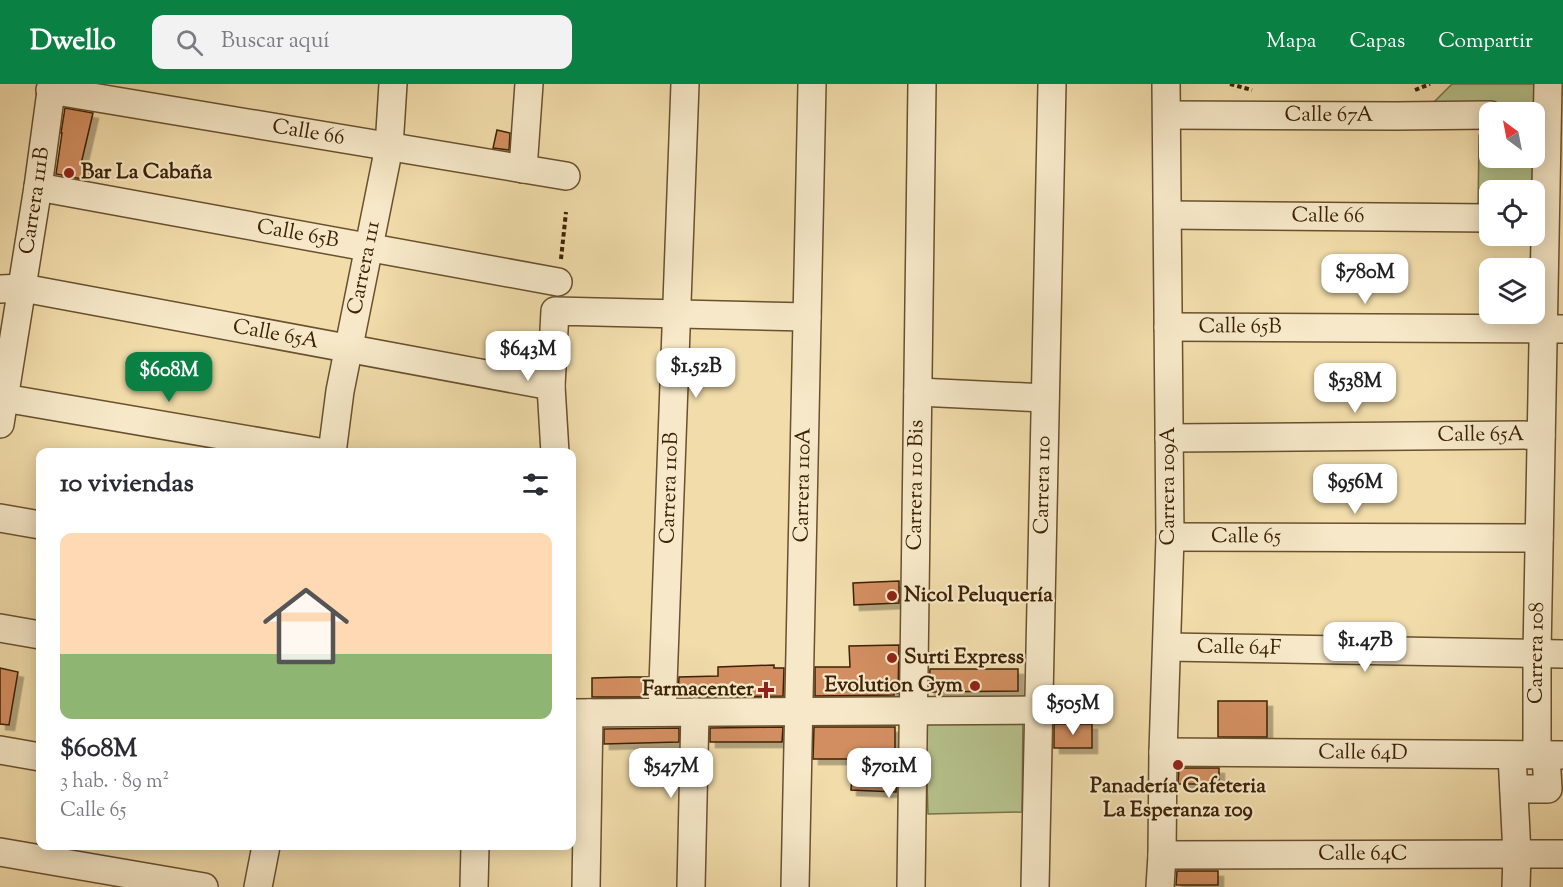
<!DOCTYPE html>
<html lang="es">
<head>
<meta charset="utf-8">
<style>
	body { margin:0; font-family:"Sorts Mill Goudy",serif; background:#f2f2f3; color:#2b2b33; height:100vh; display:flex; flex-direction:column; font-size:22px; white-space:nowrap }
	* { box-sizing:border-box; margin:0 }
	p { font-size:20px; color:#7c7c81 }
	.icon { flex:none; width:33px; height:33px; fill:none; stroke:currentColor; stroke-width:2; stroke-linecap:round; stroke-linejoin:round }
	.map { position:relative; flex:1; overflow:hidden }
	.details { position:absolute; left:36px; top:364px; width:540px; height:402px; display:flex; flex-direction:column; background:#fff; border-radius:12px; box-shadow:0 3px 15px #0003 }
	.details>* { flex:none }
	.needle { width:39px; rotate:328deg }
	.fabs { position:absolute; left:1479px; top:18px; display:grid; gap:12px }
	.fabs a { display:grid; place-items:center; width:66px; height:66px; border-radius:12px; background:#fff; box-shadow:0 3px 15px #0003; font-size:30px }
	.price { position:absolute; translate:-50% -51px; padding:0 14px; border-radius:12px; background:#fff; color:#222; font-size:20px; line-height:39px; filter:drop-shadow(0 2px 3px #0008) }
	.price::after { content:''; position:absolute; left:50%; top:36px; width:18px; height:14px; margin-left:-9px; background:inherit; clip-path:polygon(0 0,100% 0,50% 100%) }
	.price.selected { background:#0b8043; color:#fff }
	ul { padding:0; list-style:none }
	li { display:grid; align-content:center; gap:12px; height:318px; padding:0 24px }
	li+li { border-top:2px solid #e1e1e2 }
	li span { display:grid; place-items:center; height:186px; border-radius:12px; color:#555 }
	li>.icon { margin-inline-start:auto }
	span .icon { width:108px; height:108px; fill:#fffc; stroke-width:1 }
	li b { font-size:26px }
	h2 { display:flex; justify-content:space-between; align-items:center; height:72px; padding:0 24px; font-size:26px }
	header { display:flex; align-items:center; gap:36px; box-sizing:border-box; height:84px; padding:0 30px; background:#0b8043; color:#fff }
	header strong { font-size:28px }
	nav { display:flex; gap:33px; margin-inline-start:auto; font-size:21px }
	.search { width:420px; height:54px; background:#f2f2f3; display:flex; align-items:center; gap:15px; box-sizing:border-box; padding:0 21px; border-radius:12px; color:#7c7c81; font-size:22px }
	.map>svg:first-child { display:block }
	.green { fill:#b6c28c; stroke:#797249; stroke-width:1.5 }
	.building { fill:#d28e61; stroke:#3c2206; stroke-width:1.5; filter:url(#shadow) }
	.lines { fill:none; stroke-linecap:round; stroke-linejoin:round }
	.minor-casing { stroke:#69502f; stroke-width:30 }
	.path { stroke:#3c2206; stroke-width:4; stroke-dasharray:4.5 3; stroke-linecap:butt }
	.minor { stroke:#f6e8c8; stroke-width:27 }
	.poi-dot { fill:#8f2418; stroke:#f6e8c8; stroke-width:2 }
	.labels { text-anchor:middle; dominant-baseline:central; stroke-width:4.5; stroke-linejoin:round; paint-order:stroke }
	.street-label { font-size:21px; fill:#3c2206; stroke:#f6e8c8 }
	.poi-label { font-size:21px; font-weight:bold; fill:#3c2206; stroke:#f6e8c8; text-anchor:start }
</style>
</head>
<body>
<header>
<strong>Dwello</strong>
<div class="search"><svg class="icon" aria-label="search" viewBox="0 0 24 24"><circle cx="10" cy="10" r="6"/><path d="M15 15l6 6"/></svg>Buscar aquí</div>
<nav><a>Mapa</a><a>Capas</a><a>Compartir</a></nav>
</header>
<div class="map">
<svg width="1563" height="803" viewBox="0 0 1563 803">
	<defs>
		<filter id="shadow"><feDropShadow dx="5.5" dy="5.5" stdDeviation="0" flood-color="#0004"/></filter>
	</defs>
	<rect width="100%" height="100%" fill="#f1dcaa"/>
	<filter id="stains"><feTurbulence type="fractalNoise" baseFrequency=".00333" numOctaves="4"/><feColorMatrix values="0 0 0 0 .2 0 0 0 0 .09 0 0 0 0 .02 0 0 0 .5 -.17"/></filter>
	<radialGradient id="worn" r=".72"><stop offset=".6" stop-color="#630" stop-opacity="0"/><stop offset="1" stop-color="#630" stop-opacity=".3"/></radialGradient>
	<g class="green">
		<polygon points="1452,0 1537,0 1536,21 1429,23"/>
		<polygon points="1479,51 1489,51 1490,74 1534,74 1534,106 1490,106 1489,127 1478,127"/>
		<polygon points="1023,630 1022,728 928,730 925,631"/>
	</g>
	<g class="building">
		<polygon points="65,24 93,29 81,80 86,81 82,95 56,90 62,49 61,49"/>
		<polygon points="497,46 510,49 509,66 493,64"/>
		<polygon points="899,497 899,519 854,521 853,499"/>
		<polygon points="899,561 898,609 894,609 894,611 815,612 815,583 850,583 849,562"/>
		<polygon points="774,581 774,584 784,584 783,612 678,613 679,593 718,592 718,583"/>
		<polygon points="0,584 18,588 9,641 0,640"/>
		<polygon points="930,585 1018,585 1018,607 929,608"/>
		<polygon points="630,593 648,593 647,613 592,613 592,594"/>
		<rect x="1218" y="617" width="49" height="36"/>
		<rect x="1054" y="640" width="38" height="24"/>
		<polygon points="783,643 782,658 710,658 710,644"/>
		<polygon points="814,643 895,643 895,683 897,683 896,708 851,706 853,675 813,675"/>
		<polygon points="679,644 679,658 604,660 604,645"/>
		<polygon points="1179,684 1219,684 1219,700 1178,700"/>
		<polygon points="1177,787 1218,787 1218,801 1176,801"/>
	</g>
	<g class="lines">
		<defs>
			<g id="minor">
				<path id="s1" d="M 50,6 L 566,92"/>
				<path id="s2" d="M 1167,31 L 1396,32 L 1490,31"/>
				<polyline points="523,85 529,0"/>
				<path id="s3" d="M 38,103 L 558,198"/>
				<path id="s4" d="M 1168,131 L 1490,134"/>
				<path id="s5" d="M 0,205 L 23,204 L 551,302"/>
				<path id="s6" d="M 1168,243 L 1563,245"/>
				<polyline points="918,308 1045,314"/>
				<polyline points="4,314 325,369"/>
				<path id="s7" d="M 0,340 L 38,103 L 52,0"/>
				<path id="s8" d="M 1169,354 L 1541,351"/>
				<path id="s9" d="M 332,369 L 340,307 L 389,63 L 393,0"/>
				<polyline points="555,369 551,302 555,227 807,233"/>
				<polyline points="0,434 40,441"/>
				<path id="s10" d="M 1170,453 L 1539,454"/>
				<polyline points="0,544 40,551"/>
				<path id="s11" d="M 1167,563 L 1563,570"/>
				<path id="s12" d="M 662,628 L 685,0"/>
				<polyline points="572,629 1038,626"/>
				<polyline points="0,666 40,673"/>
				<path id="s13" d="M 1163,668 L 1563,671"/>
				<polyline points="1512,671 1517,770 1516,803"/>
				<path id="s14" d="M 1537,671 L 1537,569 L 1548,0"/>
				<polyline points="1514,705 1548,705 1546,671"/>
				<polyline points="0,768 204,803"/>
				<path id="s15" d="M 1162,771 L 1563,770"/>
				<polyline points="258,803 266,762"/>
				<polyline points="474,803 475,762"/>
				<polyline points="586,803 589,629"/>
				<polyline points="691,803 695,628"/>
				<path id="s16" d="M 795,803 L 812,0"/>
				<path id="s17" d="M 911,803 L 922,0"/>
				<path id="s18" d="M 1035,803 L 1052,0"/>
				<polyline points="1160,803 1162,771 1163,668 1170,453 1166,0"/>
			</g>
		</defs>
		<use href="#minor" class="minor-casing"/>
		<g class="path">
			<polyline points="1230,0 1252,6"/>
			<polyline points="1415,6 1430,0"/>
			<polyline points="561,175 566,128"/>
		</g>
		<use href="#minor" class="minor"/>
	</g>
	<g class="poi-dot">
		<circle cx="69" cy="89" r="6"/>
		<circle cx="892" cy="512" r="6"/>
		<circle cx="892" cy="574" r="6"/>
		<circle cx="975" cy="602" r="6"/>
		<path d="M763 597h6v6h6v6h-6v6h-6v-6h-6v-6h6z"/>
		<circle cx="1178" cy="681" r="6"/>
	</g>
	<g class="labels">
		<g class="street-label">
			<text stroke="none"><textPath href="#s2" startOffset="162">Calle 67A</textPath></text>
			<text stroke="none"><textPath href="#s1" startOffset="262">Calle 66</textPath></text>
			<text stroke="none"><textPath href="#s7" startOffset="226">Carrera 111B</textPath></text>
			<text stroke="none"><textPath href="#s4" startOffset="160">Calle 66</textPath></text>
			<text stroke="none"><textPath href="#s3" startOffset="264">Calle 65B</textPath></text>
			<text stroke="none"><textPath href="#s9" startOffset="188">Carrera 111</textPath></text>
			<text stroke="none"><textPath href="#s6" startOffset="72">Calle 65B</textPath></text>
			<text stroke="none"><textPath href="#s5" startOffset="280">Calle 65A</textPath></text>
			<text stroke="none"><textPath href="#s8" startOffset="312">Calle 65A</textPath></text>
			<text stroke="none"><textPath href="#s17" startOffset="402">Carrera 110 Bis</textPath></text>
			<text stroke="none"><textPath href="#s18" startOffset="402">Carrera 110</textPath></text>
			<text stroke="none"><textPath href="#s16" startOffset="402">Carrera 110A</textPath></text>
			<text transform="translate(1169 402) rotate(-90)">Carrera 109A</text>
			<text stroke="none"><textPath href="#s12" startOffset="224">Carrera 110B</textPath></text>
			<text stroke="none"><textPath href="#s10" startOffset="76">Calle 65</textPath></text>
			<text stroke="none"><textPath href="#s11" startOffset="72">Calle 64F</textPath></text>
			<text stroke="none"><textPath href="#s14" startOffset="102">Carrera 108</textPath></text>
			<text stroke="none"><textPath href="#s13" startOffset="200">Calle 64D</textPath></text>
			<text stroke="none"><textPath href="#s15" startOffset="201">Calle 64C</textPath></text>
		</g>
		<g class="poi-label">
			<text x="81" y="89">Bar La Cabaña</text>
			<text x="904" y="512">Nicol Peluquería</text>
			<text x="904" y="574">Surti Express</text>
			<text x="963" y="602" text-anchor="end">Evolution Gym</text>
			<text x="754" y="606" text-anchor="end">Farmacenter</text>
			<text x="1178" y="703" text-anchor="middle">Panadería Cafeteria<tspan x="1178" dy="24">La Esperanza 109</tspan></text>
		</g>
	</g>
	<rect width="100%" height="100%" filter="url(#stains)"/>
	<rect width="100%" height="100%" fill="url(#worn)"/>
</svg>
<div class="fabs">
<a><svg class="needle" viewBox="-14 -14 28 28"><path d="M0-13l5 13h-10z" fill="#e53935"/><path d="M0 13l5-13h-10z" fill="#7c7c81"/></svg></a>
<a><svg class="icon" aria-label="locate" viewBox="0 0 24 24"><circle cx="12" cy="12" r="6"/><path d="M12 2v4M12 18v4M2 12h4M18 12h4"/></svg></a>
<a><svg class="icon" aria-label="layers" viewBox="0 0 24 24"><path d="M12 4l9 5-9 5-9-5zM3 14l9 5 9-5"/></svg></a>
</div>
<b class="price" style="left:1365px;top:221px">$780M</b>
<b class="price" style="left:528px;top:298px">$643M</b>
<b class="price" style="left:696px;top:315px">$1.52B</b>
<b class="price selected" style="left:169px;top:319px">$608M</b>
<b class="price" style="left:1355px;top:330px">$538M</b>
<b class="price" style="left:1355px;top:431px">$956M</b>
<b class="price" style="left:1365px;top:589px">$1.47B</b>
<b class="price" style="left:1073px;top:652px">$505M</b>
<b class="price" style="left:671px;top:715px">$547M</b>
<b class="price" style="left:889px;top:715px">$701M</b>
<section class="details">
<h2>10 viviendas<svg class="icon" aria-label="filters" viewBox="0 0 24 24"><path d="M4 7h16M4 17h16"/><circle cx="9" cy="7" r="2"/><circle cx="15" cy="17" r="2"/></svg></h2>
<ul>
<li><span style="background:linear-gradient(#ffd9b3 65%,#8fb573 0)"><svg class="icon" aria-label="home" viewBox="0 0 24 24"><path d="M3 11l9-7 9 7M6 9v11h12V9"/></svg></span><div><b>$608M</b><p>3 hab. · 89 m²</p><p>Calle 65</p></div></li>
</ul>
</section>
</div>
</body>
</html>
